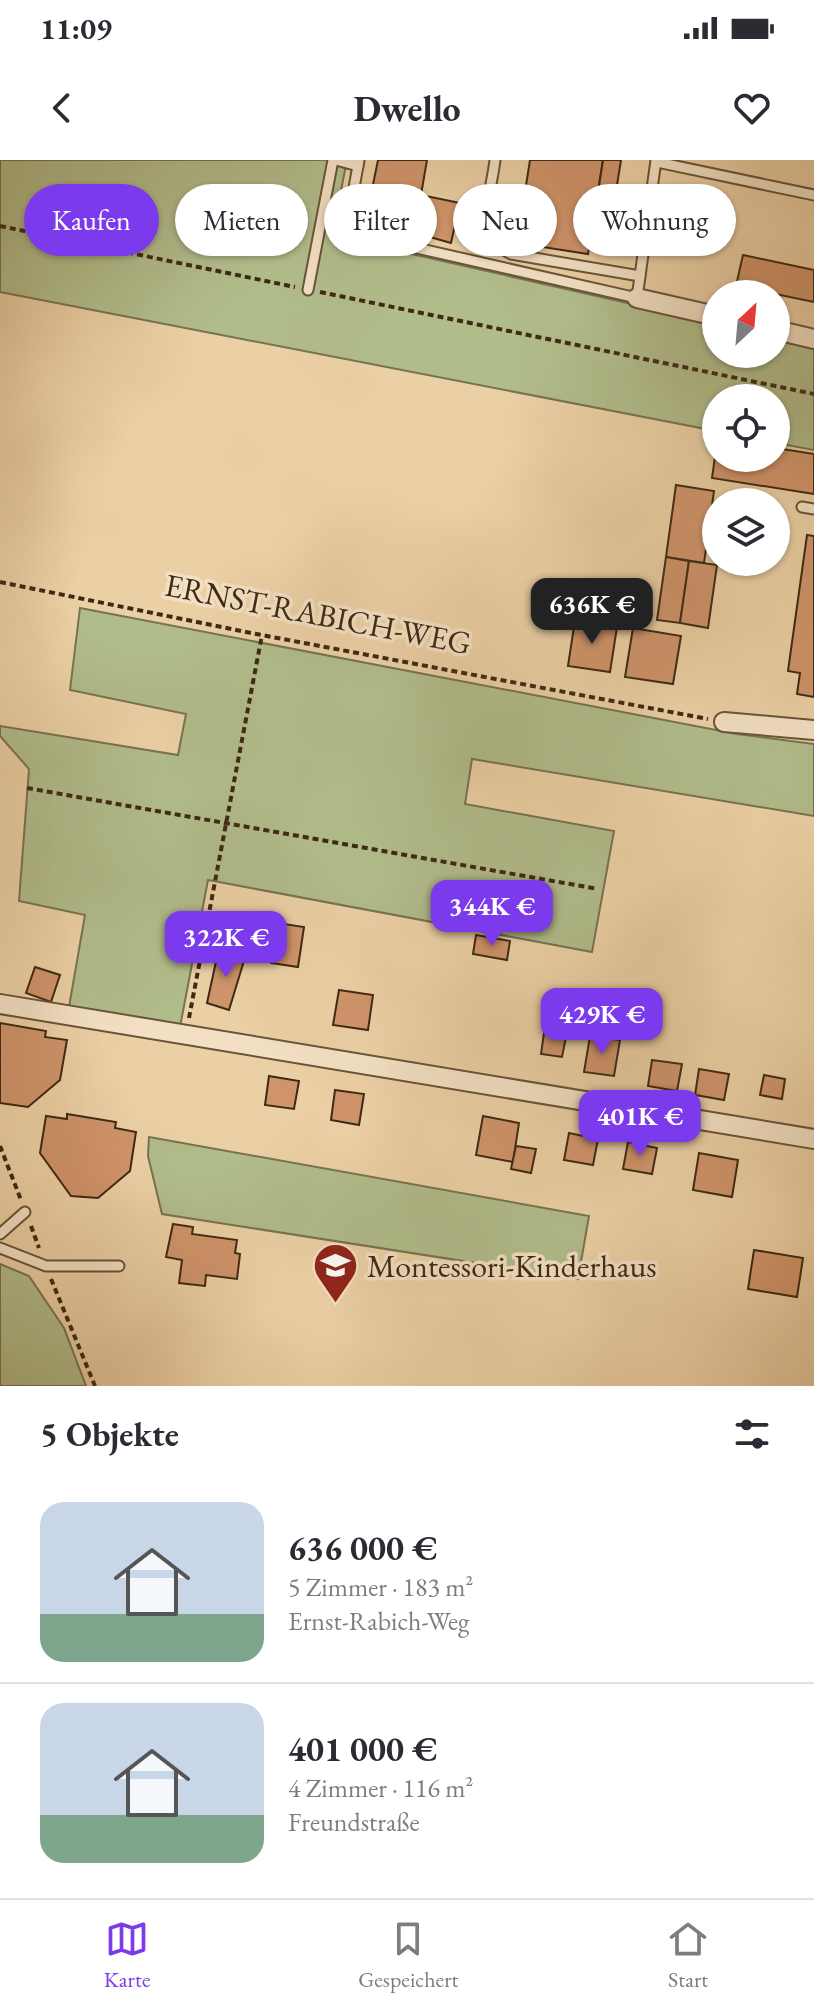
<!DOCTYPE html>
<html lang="de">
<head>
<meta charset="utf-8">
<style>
	body { margin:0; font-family:"EB Garamond",serif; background:#f2f2f3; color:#2b2b33; height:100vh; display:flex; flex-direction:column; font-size:30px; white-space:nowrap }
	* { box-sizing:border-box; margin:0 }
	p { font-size:26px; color:#7c7c81 }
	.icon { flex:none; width:44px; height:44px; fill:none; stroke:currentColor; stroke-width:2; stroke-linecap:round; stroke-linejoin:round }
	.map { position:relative; height:1226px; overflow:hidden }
	.panel { display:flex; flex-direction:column; background:#fff; flex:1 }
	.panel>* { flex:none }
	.guide { position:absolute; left:24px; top:24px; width:766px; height:72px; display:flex; gap:16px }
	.needle { width:52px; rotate:26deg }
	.tools { position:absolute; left:702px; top:120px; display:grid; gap:16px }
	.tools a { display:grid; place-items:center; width:88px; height:88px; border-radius:50%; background:#fff; box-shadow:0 2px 6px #0004; font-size:40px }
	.price { position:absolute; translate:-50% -68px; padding:0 18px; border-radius:16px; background:#7c3aed; color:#fff; font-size:26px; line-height:52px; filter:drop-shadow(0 2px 4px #0008) }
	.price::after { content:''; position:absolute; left:50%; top:48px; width:24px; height:18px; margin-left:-12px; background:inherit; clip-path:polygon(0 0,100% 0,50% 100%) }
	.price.active { background:#222; color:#fff }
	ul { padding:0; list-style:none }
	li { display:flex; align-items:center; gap:24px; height:200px; padding:0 40px }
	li+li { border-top:2px solid #e1e1e2 }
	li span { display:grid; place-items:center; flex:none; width:224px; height:160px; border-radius:24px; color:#555 }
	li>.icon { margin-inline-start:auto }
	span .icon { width:96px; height:96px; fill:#fffc; stroke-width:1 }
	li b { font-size:34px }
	h2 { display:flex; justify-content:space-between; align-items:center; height:96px; padding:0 40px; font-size:34px }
	.pill { padding:0 28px; border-radius:36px; background:#fff; box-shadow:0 2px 6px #0004; font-size:28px; line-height:72px }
	.pill.active { background:#7c3aed; color:#fff }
	.status { display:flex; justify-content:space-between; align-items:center; height:56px; padding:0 40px; background:#fff; direction:ltr }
	.status svg { height:22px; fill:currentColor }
	header { display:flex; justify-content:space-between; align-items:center; height:104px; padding:0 40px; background:#fff; font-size:36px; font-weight:700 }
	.tab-bar { display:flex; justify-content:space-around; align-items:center; height:112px; border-top:2px solid #e1e1e2; background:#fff; font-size:22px; color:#7c7c81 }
	.tab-bar a { display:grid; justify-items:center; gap:4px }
	.tab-bar .active { color:#7c3aed }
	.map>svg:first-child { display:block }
	.green { fill:#b1bc8b; stroke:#777350; stroke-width:2 }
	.building { fill:#d0946b; stroke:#3d2a14; stroke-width:2 }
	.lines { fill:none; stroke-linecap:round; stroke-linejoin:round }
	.lane-casing { stroke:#695438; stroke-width:13 }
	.street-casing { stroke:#695438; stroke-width:22 }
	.path { stroke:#3d2a14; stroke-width:4; stroke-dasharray:6 4; stroke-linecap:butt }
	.lane { stroke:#f3e0c4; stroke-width:9 }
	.street { stroke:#f3e0c4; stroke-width:18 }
	.labels { text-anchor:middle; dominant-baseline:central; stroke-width:7; stroke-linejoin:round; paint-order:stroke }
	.street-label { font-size:32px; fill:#3d2a14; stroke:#f3e0c4 }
	.poi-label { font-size:32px; fill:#3d2a14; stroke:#f3e0c4; text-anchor:start }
</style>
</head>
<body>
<div class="status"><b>11:09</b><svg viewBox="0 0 49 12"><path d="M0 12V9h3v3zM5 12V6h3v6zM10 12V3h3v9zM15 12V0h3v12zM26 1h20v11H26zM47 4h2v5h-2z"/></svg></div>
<header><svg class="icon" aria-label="back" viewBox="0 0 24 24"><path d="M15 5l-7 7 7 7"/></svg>Dwello<svg class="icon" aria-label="heart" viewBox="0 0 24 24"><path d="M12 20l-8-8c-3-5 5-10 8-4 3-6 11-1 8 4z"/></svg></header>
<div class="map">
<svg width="814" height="1226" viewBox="0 0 814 1226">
	<rect width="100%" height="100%" fill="#ecd0a5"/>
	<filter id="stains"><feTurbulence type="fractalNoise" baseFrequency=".0025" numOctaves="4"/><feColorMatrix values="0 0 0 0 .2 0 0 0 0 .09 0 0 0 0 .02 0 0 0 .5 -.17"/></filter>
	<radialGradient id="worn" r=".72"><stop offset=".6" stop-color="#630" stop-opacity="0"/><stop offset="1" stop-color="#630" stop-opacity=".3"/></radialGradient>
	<g class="green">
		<polygon points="0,0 347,0 332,76 716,163 716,194 776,194 776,176 814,185 814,290 776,283 776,238 716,238 716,271 0,132"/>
		<polygon points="80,448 737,574 814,584 814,656 472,599 465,644 614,671 592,792 208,720 180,867 69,847 85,755 19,741 29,609 0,576 0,566 178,595 186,554 70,530"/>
		<polygon points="149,977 589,1056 578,1119 162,1054 148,996"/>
		<polygon points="0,1104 29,1116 64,1168 86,1226 0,1226"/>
	</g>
	<g class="building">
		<polygon points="378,0 427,0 421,35 460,43 451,83 366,59"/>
		<polygon points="530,0 603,0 588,94 517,83"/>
		<polygon points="603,0 621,0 607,88 590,85"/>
		<polygon points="743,95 814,110 814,142 736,126"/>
		<polygon points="776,288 814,294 814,334 712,318 716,290 716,298 776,298"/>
		<polygon points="676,325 714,331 704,403 666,397"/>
		<polygon points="807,375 814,376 814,537 797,534 800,513 788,511"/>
		<polygon points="666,397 689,401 680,463 657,460"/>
		<polygon points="689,401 717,405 708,468 680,463"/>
		<polygon points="575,460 617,467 610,512 568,506"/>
		<polygon points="633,468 681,476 673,524 625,517"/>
		<polygon points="277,763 304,767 298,807 271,803"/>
		<polygon points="476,775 510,781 507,800 473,794"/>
		<polygon points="230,787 246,794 229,850 207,843 217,797 224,800"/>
		<polygon points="35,807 60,815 51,842 26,833"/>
		<polygon points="339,830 373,835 368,870 333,865"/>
		<polygon points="0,863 46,871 45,877 67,880 60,920 28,947 0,943"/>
		<polygon points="544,873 566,877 562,897 541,894"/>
		<polygon points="590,876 620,880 614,916 584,912"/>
		<polygon points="652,900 682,904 677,931 648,926"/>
		<polygon points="699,909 729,914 724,940 695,935"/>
		<polygon points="764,915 785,919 782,939 760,935"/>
		<polygon points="269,916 299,921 294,949 265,945"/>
		<polygon points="335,930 364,934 359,965 331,960"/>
		<polygon points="67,954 116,962 115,968 136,972 130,1011 98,1038 71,1036 40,993 46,956 67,959"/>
		<polygon points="483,956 519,963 513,1002 476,995"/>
		<polygon points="569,973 598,979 593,1005 564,1000"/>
		<polygon points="628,982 657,988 652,1014 623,1009"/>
		<polygon points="516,986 536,989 531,1013 511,1009"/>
		<polygon points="699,993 738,1000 732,1037 693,1030"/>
		<polygon points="173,1064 193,1067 192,1074 237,1080 235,1093 240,1094 237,1119 206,1115 205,1126 179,1123 182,1100 166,1097"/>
		<polygon points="754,1090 803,1098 797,1137 748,1129"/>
	</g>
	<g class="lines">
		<defs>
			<g id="lane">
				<polyline points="336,0 358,6"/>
				<polyline points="359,0 346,72 637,138 656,0"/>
				<path d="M 495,0 C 491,35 473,75 511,94 L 640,116"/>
				<polyline points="657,2 814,35"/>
				<polyline points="308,130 333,0"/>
				<polyline points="802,347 814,349"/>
				<polyline points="0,1074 25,1052"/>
				<polyline points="0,1088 46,1106 119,1106"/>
			</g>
			<g id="street">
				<polyline points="637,138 716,156"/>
				<polyline points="776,170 814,179"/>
				<polyline points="724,562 814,570"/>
				<polyline points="0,844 814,979"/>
			</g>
		</defs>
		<use href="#lane" class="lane-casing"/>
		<use href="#street" class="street-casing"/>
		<g class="path">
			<polyline points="0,66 295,127"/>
			<polyline points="320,132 814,234"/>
			<polyline points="0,422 251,473 708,559"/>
			<polyline points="27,628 598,729"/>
			<polyline points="189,858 262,475"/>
			<polyline points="0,986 21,1040"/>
			<polyline points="31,1066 39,1088"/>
			<polyline points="51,1119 95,1226"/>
		</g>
		<use href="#lane" class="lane"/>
		<use href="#street" class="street"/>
	</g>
	<defs>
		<symbol id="school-pin" viewBox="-11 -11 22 30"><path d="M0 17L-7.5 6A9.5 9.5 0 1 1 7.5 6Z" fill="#8f2418" stroke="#f3e0c4"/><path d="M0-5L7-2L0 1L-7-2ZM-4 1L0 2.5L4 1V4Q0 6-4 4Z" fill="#fff"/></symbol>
	</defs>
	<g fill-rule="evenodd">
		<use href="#school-pin" x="310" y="1080" width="51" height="69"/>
	</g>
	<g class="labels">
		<g class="street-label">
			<text transform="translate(318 454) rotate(11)">ERNST-RABICH-WEG</text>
		</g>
		<g class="poi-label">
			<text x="367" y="1106">Montessori-Kinderhaus</text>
		</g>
	</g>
	<rect width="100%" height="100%" filter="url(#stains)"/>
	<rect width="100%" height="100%" fill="url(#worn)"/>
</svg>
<div class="tools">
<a><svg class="needle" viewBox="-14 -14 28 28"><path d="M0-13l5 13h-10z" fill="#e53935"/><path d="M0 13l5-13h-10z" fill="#7c7c81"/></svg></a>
<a><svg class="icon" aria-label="locate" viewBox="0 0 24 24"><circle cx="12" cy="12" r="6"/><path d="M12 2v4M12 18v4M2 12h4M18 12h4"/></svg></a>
<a><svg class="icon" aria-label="layers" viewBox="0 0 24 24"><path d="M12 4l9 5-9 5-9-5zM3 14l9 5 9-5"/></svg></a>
</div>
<b class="price active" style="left:592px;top:486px">636K €</b>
<b class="price" style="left:492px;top:788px">344K €</b>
<b class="price" style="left:226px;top:819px">322K €</b>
<b class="price" style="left:602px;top:896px">429K €</b>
<b class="price" style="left:640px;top:998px">401K €</b>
<div class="guide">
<a class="pill active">Kaufen</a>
<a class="pill">Mieten</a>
<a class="pill">Filter</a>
<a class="pill">Neu</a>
<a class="pill">Wohnung</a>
</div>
</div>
<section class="panel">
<h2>5 Objekte<svg class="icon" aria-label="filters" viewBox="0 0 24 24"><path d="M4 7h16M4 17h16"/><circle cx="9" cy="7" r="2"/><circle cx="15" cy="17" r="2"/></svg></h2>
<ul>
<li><span style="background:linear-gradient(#c9d6e8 70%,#7fa58c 0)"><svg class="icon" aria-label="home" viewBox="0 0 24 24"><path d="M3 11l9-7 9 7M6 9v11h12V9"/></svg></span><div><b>636 000 €</b><p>5 Zimmer · 183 m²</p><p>Ernst-Rabich-Weg</p></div></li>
<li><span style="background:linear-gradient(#c9d6e8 70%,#7fa58c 0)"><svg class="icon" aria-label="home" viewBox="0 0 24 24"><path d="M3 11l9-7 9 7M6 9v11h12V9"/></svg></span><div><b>401 000 €</b><p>4 Zimmer · 116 m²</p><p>Freundstraße</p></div></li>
</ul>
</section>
<nav class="tab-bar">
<a class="active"><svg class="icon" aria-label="map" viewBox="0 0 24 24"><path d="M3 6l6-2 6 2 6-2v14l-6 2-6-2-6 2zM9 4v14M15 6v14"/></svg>Karte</a>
<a><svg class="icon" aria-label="saved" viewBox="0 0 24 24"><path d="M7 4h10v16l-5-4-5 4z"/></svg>Gespeichert</a>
<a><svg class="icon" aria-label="home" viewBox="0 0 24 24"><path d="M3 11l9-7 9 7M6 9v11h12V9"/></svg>Start</a>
</nav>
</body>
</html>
